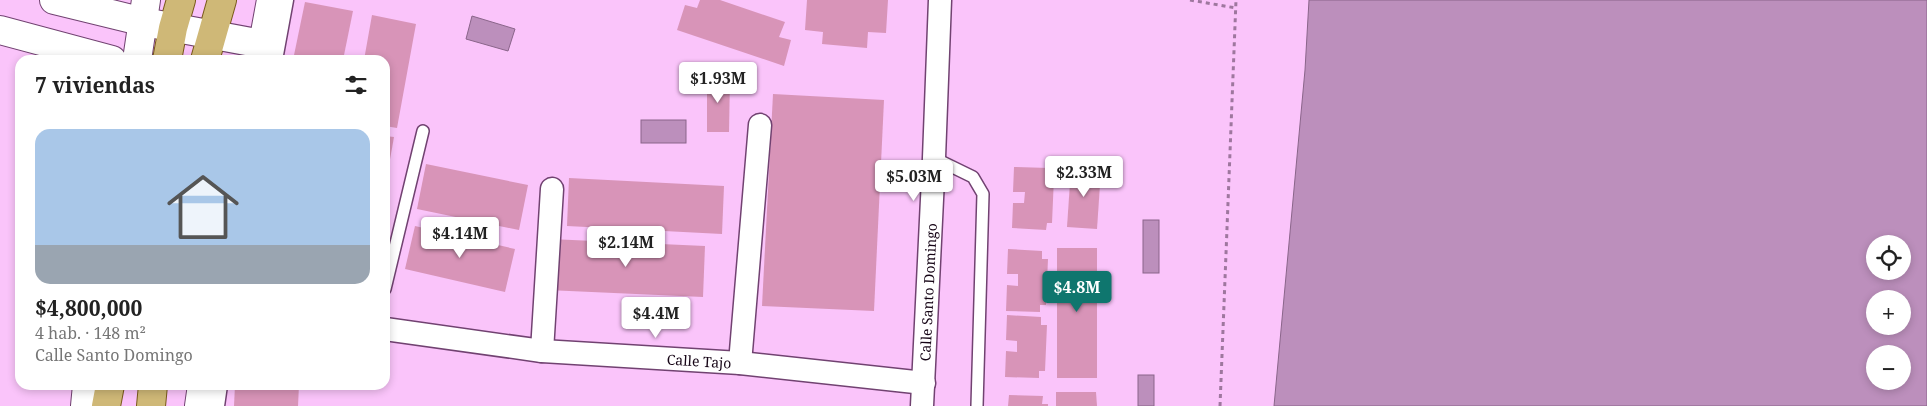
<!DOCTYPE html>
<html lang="es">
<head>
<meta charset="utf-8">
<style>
	body { margin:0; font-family:"Noto Serif",serif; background:#f6f6f6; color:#222; height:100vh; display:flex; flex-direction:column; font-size:19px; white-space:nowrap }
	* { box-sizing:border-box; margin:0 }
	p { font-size:16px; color:#767676 }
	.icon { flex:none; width:28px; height:28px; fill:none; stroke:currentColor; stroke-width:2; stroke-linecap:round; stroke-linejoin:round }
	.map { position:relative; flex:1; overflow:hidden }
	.drawer { position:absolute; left:15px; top:55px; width:375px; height:335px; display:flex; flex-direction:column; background:#fff; border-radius:15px; box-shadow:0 2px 8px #0003 }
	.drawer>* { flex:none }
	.controls { position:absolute; left:1866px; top:235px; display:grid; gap:10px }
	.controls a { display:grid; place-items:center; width:45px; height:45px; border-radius:50%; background:#fff; box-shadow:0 2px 8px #0003; font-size:25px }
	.price { position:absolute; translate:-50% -42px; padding:0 11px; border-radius:5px; background:#fff; color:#222; font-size:16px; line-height:32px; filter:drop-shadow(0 1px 2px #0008) }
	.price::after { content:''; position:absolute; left:50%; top:30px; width:15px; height:11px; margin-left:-8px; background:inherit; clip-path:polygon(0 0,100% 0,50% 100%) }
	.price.selected { background:#0f766e; color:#fff }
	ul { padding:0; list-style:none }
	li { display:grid; align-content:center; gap:10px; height:265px; padding:0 20px }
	li span { display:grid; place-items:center; height:155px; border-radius:15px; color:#555 }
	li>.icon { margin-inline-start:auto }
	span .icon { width:90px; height:90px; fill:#fffc; stroke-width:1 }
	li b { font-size:21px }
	h2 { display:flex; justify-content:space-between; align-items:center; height:60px; padding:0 20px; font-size:21px }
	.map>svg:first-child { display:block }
	.water { fill:#bc8fbc; stroke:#8a658a; fill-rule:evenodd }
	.building { fill:#d894b8 }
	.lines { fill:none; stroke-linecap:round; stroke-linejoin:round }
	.service-casing { stroke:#714271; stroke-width:14 }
	.pedestrian-casing { stroke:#714271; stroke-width:19 }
	.minor-casing { stroke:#714271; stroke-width:25 }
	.secondary-casing { stroke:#714271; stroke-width:30 }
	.primary-casing { stroke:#795a1a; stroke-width:30 }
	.path { stroke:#9e779e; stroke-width:3; stroke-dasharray:4 4; stroke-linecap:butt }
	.service { stroke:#fff; stroke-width:11 }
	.pedestrian { stroke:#fff; stroke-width:16 }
	.minor { stroke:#fff; stroke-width:22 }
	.secondary { stroke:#fff; stroke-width:28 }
	.primary { stroke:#cfb877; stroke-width:28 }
	.labels { text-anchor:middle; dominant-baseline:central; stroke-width:4.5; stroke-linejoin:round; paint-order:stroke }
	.street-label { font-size:14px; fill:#150415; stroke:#fac4fa }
</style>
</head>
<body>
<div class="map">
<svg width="1927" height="406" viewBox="0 0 1927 406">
	<rect width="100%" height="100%" fill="#fac4fa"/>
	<g class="water">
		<path d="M 1309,0 L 1927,0 L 1927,406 L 1274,406 L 1305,70 ZM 1875,244 L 1902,244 L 1902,271 L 1875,271 ZM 1875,299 L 1902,299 L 1902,326 L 1875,326 ZM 1875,354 L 1902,354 L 1902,381 L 1875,381 Z"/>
		<polygon points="472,16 515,29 508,51 466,39"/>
		<rect x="641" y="120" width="45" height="23"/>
		<rect x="1143" y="220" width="16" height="53"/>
		<rect x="1138" y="375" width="16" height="31"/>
	</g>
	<g class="building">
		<polygon points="700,0 720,0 785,22 779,37 791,40 784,66 677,30 685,5 697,8"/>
		<polygon points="807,0 888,0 886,33 868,32 867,48 822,44 823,32 805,30"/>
		<polygon points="305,2 353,11 343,60 293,60"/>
		<polygon points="372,15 416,24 397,128 385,126 385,60 364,60"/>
		<polygon points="707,76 730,77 729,132 707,132"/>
		<polygon points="773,94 884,100 874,311 762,306"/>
		<polygon points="385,136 394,137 386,182 385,181"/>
		<polygon points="426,164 528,185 519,230 417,209"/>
		<polygon points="1014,167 1049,168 1048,176 1054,177 1052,223 1047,223 1046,230 1012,228 1013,203 1024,203 1025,192 1013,192"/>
		<polygon points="1071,168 1101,170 1097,229 1067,227"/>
		<polygon points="569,178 724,186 722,234 567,226"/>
		<polygon points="415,226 515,249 505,292 405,269"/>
		<polygon points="550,239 705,246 703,297 547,290"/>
		<rect x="1057" y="248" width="40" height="130"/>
		<polygon points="1008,249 1042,251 1042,259 1048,259 1046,305 1040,305 1040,312 1006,311 1007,285 1018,286 1018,274 1007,274"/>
		<polygon points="1007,315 1041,317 1041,325 1047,325 1045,371 1039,371 1039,378 1005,377 1006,351 1017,352 1017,341 1006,340"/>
		<polygon points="235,385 299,385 298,406 234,406"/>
		<polygon points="1056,392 1096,392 1097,406 1056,406"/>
		<polygon points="1009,395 1043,396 1042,404 1048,404 1048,406 1008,406"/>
	</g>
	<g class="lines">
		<defs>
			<g id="service">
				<polyline points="934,158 973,177 983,194 977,406"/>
				<polyline points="385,289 423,131"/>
			</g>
			<g id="pedestrian">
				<polyline points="274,60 285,0"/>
				<polyline points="216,406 219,385"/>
			</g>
			<g id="minor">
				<path id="s1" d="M 385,329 L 542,351 L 740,363 L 924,383"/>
				<polyline points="542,351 552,189"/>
				<polyline points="740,363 760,125"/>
				<path id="s2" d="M 922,406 L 934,158 L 940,0"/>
			</g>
			<g id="secondary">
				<polyline points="54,0 144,22 262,44"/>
				<polyline points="0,30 112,60"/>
				<polyline points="137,60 146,0"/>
				<polyline points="260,60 271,0"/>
				<polyline points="85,406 87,385"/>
				<polyline points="199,406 202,385"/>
			</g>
			<g id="primary">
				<polyline points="167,60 173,28 181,0"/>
				<polyline points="205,60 222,0"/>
				<polyline points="106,406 110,385"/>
				<polyline points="151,406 153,385"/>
			</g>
		</defs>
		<use href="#service" class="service-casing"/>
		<use href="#pedestrian" class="pedestrian-casing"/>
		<use href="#minor" class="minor-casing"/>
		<use href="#secondary" class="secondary-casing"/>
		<use href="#primary" class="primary-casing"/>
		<g class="path">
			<polyline points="1190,0 1236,8"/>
			<polyline points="1220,406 1236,0"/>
		</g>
		<use href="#service" class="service"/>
		<use href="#pedestrian" class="pedestrian"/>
		<use href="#minor" class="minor"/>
		<use href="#secondary" class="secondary"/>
		<use href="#primary" class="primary"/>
	</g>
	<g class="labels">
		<g class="street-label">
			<text stroke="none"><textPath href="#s2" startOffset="114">Calle Santo Domingo</textPath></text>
			<text stroke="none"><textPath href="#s1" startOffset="316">Calle Tajo</textPath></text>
		</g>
	</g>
</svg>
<div class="controls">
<a><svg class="icon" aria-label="locate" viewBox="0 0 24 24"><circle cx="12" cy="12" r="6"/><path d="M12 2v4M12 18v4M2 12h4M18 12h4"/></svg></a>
<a>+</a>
<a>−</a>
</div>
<b class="price" style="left:718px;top:104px">$1.93M</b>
<b class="price" style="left:1084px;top:198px">$2.33M</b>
<b class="price" style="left:914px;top:202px">$5.03M</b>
<b class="price" style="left:460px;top:259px">$4.14M</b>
<b class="price" style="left:626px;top:268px">$2.14M</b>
<b class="price selected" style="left:1077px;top:313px">$4.8M</b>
<b class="price" style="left:656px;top:339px">$4.4M</b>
<section class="drawer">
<h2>7 viviendas<svg class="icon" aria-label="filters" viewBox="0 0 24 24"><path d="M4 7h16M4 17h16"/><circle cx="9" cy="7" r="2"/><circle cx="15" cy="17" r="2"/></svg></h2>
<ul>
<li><span style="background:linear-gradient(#a9c7e8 75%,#9aa5b1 0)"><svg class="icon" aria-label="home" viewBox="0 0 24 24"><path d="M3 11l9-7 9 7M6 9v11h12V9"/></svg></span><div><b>$4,800,000</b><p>4 hab. · 148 m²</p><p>Calle Santo Domingo</p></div></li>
</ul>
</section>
</div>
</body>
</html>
